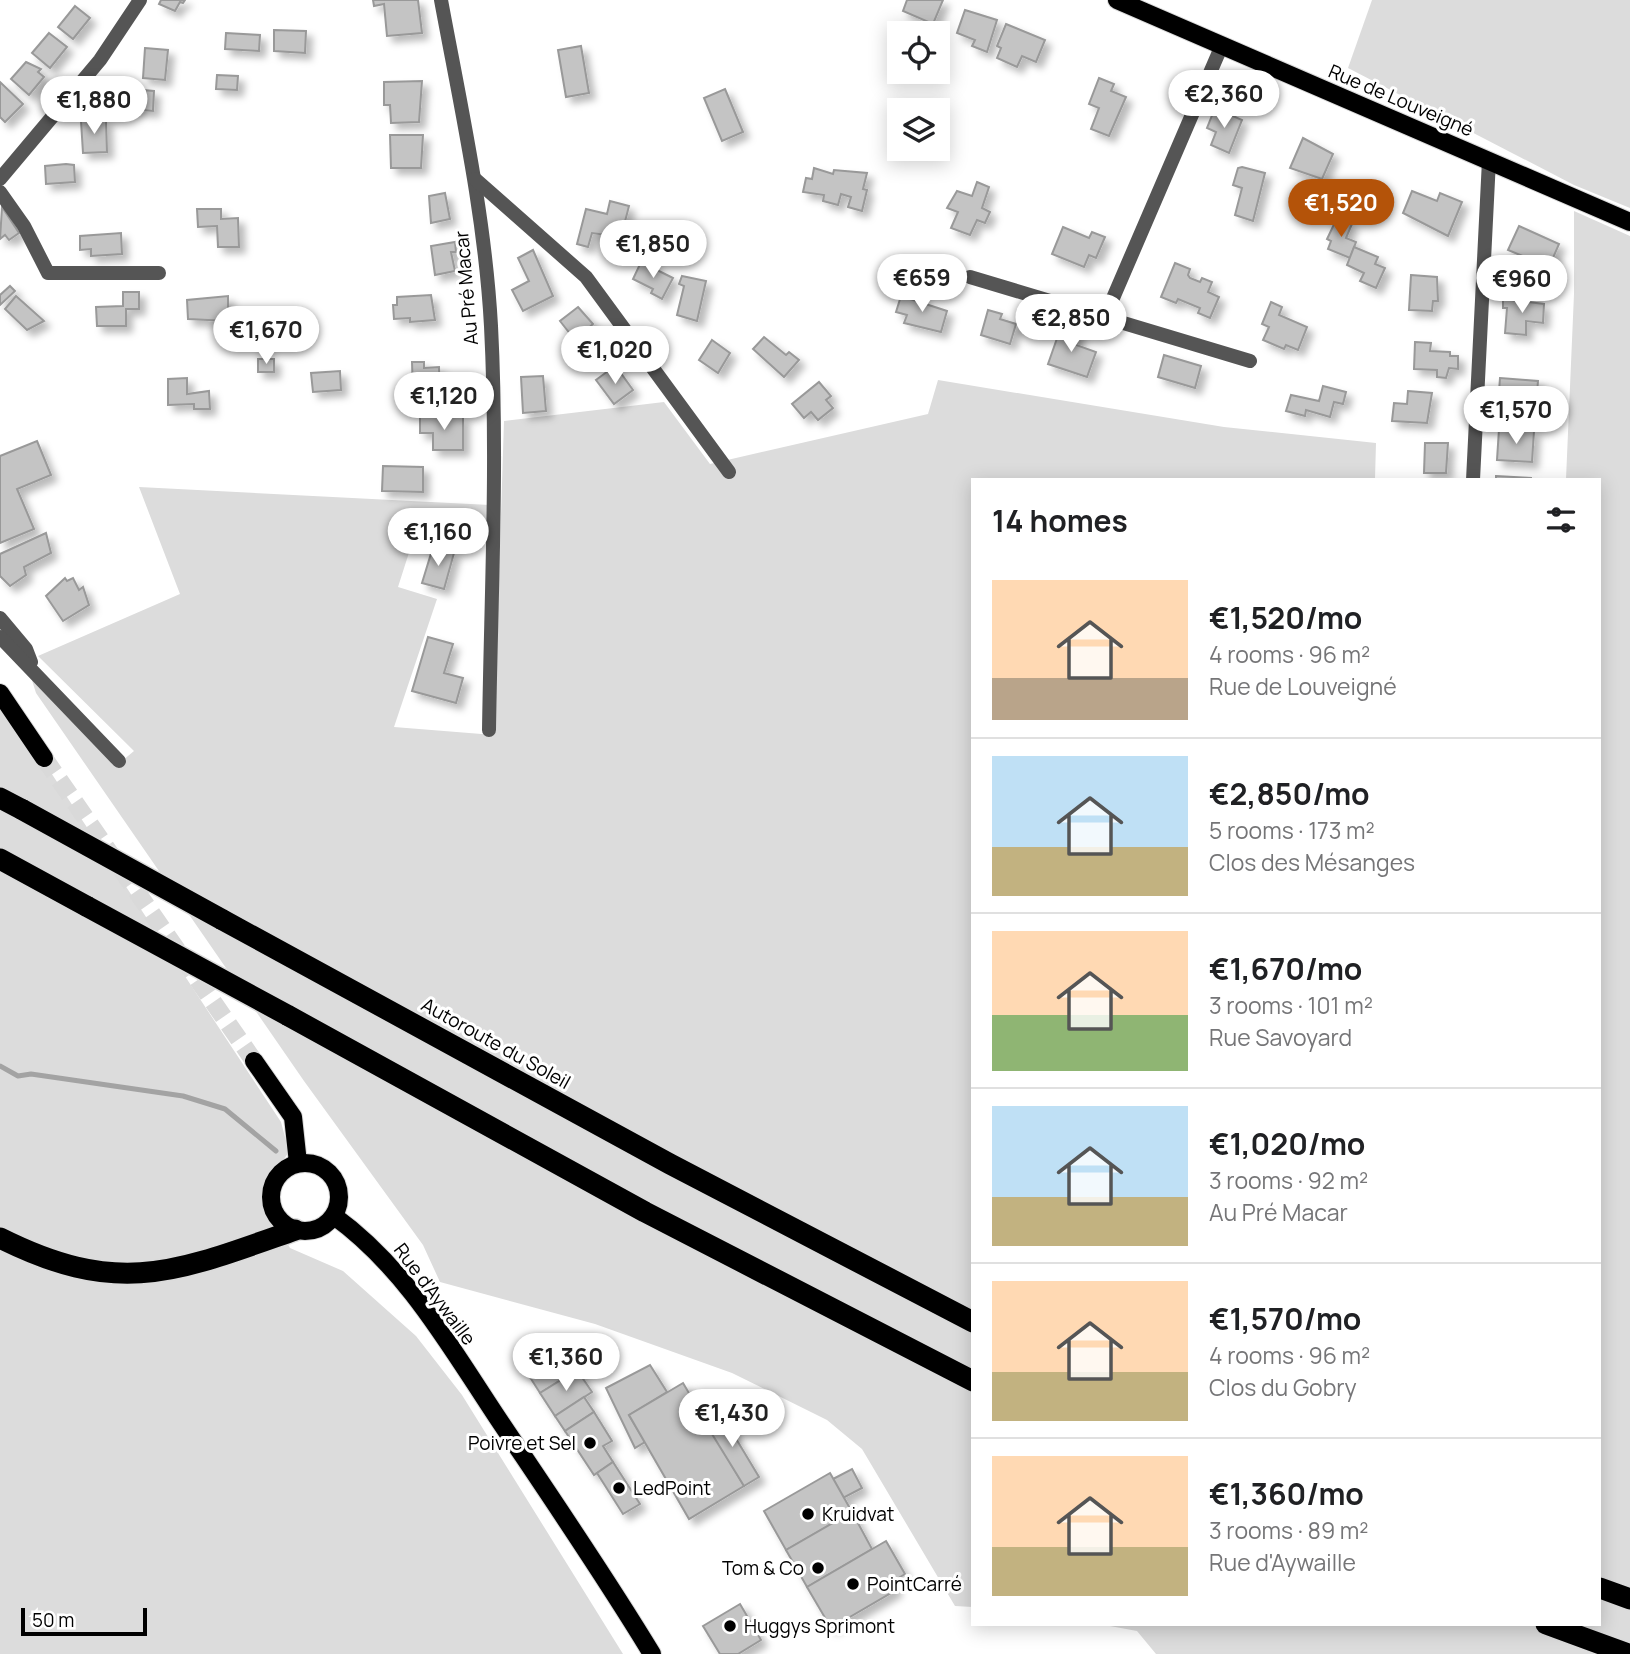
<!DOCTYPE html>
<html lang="en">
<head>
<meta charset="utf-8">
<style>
	body { margin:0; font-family:Manrope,sans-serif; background:#f6f6f6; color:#202124; height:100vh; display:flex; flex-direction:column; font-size:26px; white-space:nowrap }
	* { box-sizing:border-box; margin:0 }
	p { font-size:23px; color:#757577 }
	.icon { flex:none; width:38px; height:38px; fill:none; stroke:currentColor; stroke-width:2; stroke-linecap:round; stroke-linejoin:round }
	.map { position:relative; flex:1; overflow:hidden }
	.panel { position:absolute; left:971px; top:478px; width:630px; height:1148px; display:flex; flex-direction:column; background:#fff; border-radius:0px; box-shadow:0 4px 18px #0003 }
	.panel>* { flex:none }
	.fabs { position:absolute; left:887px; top:21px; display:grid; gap:14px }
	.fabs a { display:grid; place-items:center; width:63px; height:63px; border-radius:0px; background:#fff; box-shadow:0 4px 18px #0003; font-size:35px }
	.scale { position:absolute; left:21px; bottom:18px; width:126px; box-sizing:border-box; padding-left:7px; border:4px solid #000; border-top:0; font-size:19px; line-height:24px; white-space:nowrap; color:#000; -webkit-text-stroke:5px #fff; paint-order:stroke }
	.price { position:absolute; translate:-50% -60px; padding:0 16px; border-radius:24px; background:#fff; color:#222; font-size:23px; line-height:46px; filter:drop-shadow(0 2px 4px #0008) }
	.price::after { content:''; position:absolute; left:50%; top:42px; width:21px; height:16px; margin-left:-10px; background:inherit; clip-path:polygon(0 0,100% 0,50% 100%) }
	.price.active { background:#b45309; color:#fff }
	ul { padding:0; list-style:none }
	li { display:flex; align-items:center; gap:21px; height:175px; padding:0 21px }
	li+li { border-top:2px solid #e0e0e0 }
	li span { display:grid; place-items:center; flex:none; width:196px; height:140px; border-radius:0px; color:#555 }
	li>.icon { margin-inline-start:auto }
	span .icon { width:84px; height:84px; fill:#fffc; stroke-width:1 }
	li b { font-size:30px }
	h2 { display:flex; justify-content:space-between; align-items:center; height:84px; padding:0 21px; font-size:30px }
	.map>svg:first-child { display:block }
	.green { fill:#dcdcdc }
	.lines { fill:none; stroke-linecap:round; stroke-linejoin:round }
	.stream { stroke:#a3a3a3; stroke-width:5 }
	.building { fill:#c4c4c4; stroke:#999; stroke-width:2; filter:url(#shadow) }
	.primary-tunnel { stroke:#d9d9d9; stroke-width:18; stroke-dasharray:18 9; stroke-linecap:butt }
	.primary-casing { stroke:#dbdbdb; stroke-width:20 }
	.motorway-casing { stroke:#dbdbdb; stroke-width:24 }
	.minor { stroke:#555; stroke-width:14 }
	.primary { stroke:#000; stroke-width:18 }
	.motorway { stroke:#000; stroke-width:21 }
	.motorway-bridge-casing { stroke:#dbdbdb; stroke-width:24; stroke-linecap:butt }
	.motorway-bridge { stroke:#000; stroke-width:21 }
	.poi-dot { fill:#000; stroke:#fff; stroke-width:2.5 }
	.labels { text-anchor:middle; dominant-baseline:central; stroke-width:6; stroke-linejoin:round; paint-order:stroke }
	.street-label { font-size:19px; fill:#000; stroke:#fff }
	.poi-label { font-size:19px; fill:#000; stroke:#fff; text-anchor:start }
</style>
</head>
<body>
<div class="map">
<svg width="1630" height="1654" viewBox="0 0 1630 1654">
	<defs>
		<filter id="shadow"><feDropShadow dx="6" dy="6" stdDeviation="3.5" flood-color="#0004"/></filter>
	</defs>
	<rect width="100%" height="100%" fill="#fff"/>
	<g class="green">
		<polygon points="1372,0 1630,0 1630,208 1574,185 1348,68"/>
		<polygon points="1574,211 1630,236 1630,1654 1156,1654 1137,1631 1099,1624 1600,1624 1600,480 1566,479 1574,294"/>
		<polygon points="938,380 1224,427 1376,443 1375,479 973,480 973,1607 955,1606 862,1449 827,1420 732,1373 595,1324 440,1282 423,1245 304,1081 36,693 30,674 116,766 134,751 38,656 180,594 139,487 490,505 489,543 413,540 398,587 437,599 394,727 494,735 504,421 664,402 710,464 928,414"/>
		<polygon points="0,709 38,753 281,1122 289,1152 268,1181 266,1205 290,1248 343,1271 416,1336 462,1395 623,1654 0,1654"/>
	</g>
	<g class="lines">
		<polyline class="stream" points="0,1066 18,1076 31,1074 183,1096 225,1109 276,1151"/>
	</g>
	<g class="building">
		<polygon points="161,0 185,0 183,3 180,2 175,11 159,4"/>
		<polygon points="373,0 418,0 422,33 387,36 384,4 374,6"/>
		<polygon points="907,0 943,0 933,24 903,11"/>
		<polygon points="75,6 90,18 73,39 58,27"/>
		<polygon points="965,10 997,20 987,52 972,46 975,40 957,33"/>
		<polygon points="1006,24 1045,40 1036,62 1022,56 1017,67 997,58 1001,48 997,46"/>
		<polygon points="274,30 306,31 305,53 274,51"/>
		<polygon points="49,33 67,47 50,68 32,53"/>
		<polygon points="226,33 260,35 259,51 225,49"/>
		<polygon points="581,46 589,93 566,97 558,50"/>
		<polygon points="145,48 168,50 165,80 143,78"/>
		<polygon points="26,62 41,69 38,72 44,77 29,95 11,79"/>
		<polygon points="217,75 238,76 237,90 216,89"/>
		<polygon points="1099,78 1114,84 1111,91 1126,97 1109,136 1091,129 1099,108 1089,104"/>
		<polygon points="422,81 419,122 391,123 390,105 384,105 384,82"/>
		<polygon points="0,82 23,104 5,122 0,117"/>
		<polygon points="120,88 154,91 153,111 118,108"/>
		<polygon points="725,89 743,132 722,141 704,98"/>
		<polygon points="1215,108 1242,120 1229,153 1211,145 1216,132 1207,128"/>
		<polygon points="106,120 107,152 83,153 81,121"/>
		<polygon points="390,135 423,135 421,168 391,168"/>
		<polygon points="1303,138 1333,154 1322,179 1290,168"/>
		<polygon points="66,164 74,165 75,182 46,184 45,166"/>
		<polygon points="1242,167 1265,173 1253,221 1235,215 1242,188 1233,185 1238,168"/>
		<polygon points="814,168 833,174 834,170 867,173 863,189 867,190 862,211 848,207 851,197 841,194 838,205 823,201 824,195 803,192 806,178 812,179"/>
		<polygon points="977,182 989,187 982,208 990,212 985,223 977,220 970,235 951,228 958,212 947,208 957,191 972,196"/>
		<polygon points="1412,191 1437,201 1440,193 1462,202 1448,236 1403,213"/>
		<polygon points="445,193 450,219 431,223 429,196"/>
		<polygon points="610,201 629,206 621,237 592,233 588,247 577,244 586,209 607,214"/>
		<polygon points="2,207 19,233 9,240 5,235 0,239"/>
		<polygon points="197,209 221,209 221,219 238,218 239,247 218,247 217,226 198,227"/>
		<polygon points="1337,218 1352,224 1346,238 1356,242 1350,258 1328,249 1331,241 1327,239"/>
		<polygon points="1519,226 1559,244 1549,267 1508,250"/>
		<polygon points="1063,227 1089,238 1092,232 1105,237 1096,258 1089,255 1084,267 1052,254"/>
		<polygon points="121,233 122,254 91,256 91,249 80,250 80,236"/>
		<polygon points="455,242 456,252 451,252 455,271 435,275 431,246"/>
		<polygon points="1354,247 1378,257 1375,264 1385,268 1376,288 1360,281 1364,273 1347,265"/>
		<polygon points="533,250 553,296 523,311 512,290 529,281 518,258"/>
		<polygon points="641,262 673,278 662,299 651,293 653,289 633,279"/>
		<polygon points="1175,263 1190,269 1188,275 1190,278 1200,282 1202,278 1212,282 1208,292 1219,297 1210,318 1198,313 1200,308 1178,299 1176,303 1161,297"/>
		<polygon points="1411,275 1437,277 1438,301 1433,301 1432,311 1409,310"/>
		<polygon points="682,276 706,281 697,321 677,315 684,286 679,284"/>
		<polygon points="10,286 15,291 0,305 0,295"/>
		<polygon points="123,292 139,292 139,309 126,309 126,326 97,326 96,307 123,306"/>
		<polygon points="431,295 435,320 410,322 410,318 394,319 393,305 397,305 397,297"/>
		<polygon points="16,296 44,321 27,330 5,309"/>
		<polygon points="228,296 228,321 188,319 187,300"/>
		<polygon points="901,296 947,311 941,332 904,323 907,315 896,312"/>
		<polygon points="1503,299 1544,304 1543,323 1526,321 1526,335 1505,333 1507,308 1503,308"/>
		<polygon points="1271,302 1282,307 1279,315 1307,327 1298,350 1286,345 1284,349 1263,340 1269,327 1262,324"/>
		<polygon points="578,307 593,324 575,340 560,321"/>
		<polygon points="988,310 1002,314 1000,319 1016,324 1010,344 981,335"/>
		<polygon points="1061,327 1080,333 1076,345 1096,352 1087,377 1048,364"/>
		<polygon points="764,337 786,355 789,352 799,360 784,377 753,349"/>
		<polygon points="712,340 730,353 718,373 699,360"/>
		<polygon points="1415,342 1431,343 1430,351 1450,352 1450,356 1458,356 1458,369 1449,368 1446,378 1437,377 1437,370 1414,369"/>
		<polygon points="1164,355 1201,366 1195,388 1158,377"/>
		<rect x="258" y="359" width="16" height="13"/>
		<polygon points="412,362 424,362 424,368 439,367 440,393 413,394"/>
		<polygon points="340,371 341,390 313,392 311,373"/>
		<polygon points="608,371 613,377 620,372 633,390 614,404 596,380"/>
		<polygon points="543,376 546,411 523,413 521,377"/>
		<polygon points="187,378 187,394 209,391 210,409 194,409 194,404 168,405 168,379"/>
		<polygon points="1500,378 1538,381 1536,407 1498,405"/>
		<polygon points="819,382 831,396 826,400 833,408 818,420 811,412 804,418 792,404"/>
		<polygon points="1323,386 1346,392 1343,404 1334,402 1330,417 1306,410 1305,416 1286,411 1291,395 1319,401"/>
		<polygon points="1408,391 1432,393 1427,423 1392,421 1394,403 1407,404"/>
		<polygon points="420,417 463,417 463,450 433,450 433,433 420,433"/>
		<polygon points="1499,429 1534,431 1532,462 1497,460"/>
		<polygon points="37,441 51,475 17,489 34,529 0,543 0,456"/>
		<polygon points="1425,443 1448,443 1446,473 1424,473"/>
		<polygon points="383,466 423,467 423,492 382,491"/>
		<polygon points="1496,476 1531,478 1531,480 1496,480"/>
		<polygon points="46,533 51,553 24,567 26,575 10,586 0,576 0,554"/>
		<polygon points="433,547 454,553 444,589 422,583"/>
		<polygon points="65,578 67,581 73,578 79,590 83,587 89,605 63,621 46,596"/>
		<polygon points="428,637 453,644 444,673 463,678 456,703 412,691"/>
		<polygon points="562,1346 577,1370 540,1393 519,1360"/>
		<polygon points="650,1365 667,1392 629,1415 645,1442 635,1448 606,1388"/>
		<polygon points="577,1370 592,1392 555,1416 540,1393"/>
		<polygon points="683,1383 744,1486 689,1519 629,1415"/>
		<polygon points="584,1397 594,1412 565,1431 555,1416"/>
		<polygon points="594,1412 612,1441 603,1446 613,1462 594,1475 565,1431"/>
		<polygon points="720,1412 759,1477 744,1486 704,1421"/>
		<polygon points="613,1462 640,1504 623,1514 597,1473"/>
		<polygon points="852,1469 862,1488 843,1498 833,1479"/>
		<polygon points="830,1473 852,1512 786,1550 764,1511"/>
		<polygon points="852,1512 872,1549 807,1587 786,1550"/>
		<polygon points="886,1541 905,1574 892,1582 896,1590 831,1628 807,1587"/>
		<polygon points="740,1604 761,1640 738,1654 720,1654 703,1626"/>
	</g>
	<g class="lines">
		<polyline class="primary-tunnel" points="44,758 254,1061"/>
		<defs>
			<g id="primary">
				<polyline points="1117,0 1630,222"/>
				<polyline points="0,693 44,758"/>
				<polyline points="254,1061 293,1117 298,1163"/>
				<circle cx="305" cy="1197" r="34"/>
				<path d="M 334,1216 C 406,1268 449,1345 497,1417 C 550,1496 603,1573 652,1654"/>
			</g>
			<g id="motorway">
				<polyline points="0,798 23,810"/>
				<polyline points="0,859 88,907"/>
				<polyline points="221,919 670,1164 973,1322"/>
				<polyline points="287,1015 645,1212 973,1381"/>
				<path d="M 0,1238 C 120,1298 176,1272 295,1230"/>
				<polyline points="1600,1588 1630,1599"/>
				<polyline points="1546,1624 1628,1654"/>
			</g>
		</defs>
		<use href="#primary" class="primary-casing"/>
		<use href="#motorway" class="motorway-casing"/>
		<g class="minor">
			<path d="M 441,0 C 461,108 485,216 491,326 C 498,460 491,596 489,730"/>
			<polyline points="0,179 100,60 140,0"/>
			<polyline points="475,179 586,277 729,472"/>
			<polyline points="0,192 24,226 48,273 159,273"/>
			<polyline points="970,277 1250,361"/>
			<polyline points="1104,319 1222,45"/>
			<polyline points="1473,480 1489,160"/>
			<polyline points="0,618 26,649 31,662"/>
			<polyline points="0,637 119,761"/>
		</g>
		<use href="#primary" class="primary"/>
		<use href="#motorway" class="motorway"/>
		<defs>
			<g id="motorway-bridge">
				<polyline points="23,810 221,919"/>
				<polyline points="88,907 287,1015"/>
			</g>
		</defs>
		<use href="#motorway-bridge" class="motorway-bridge-casing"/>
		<use href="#motorway-bridge" class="motorway-bridge"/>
	</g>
	<g class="poi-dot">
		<circle cx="590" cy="1443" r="7"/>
		<circle cx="619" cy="1488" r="7"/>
		<circle cx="808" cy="1514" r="7"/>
		<circle cx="818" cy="1568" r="7"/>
		<circle cx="853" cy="1584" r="7"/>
		<circle cx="730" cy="1626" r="7"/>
	</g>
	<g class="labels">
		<g class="street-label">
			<text transform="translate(1401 100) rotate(23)">Rue de Louveigné</text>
			<text transform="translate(466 288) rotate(-95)">Au Pré Macar</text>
			<text transform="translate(496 1043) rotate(29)">Autoroute du Soleil</text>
			<text transform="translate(435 1294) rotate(53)">Rue d'Aywaille</text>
		</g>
		<g class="poi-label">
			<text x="576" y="1443" text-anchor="end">Poivre et Sel</text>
			<text x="633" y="1488">LedPoint</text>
			<text x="822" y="1514">Kruidvat</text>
			<text x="804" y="1568" text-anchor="end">Tom &amp; Co</text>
			<text x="867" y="1584">PointCarré</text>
			<text x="744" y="1626">Huggys Sprimont</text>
		</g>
	</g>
</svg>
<div class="fabs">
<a><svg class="icon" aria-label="locate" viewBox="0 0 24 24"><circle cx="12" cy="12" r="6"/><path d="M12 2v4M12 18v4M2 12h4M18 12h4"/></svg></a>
<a><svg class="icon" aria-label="layers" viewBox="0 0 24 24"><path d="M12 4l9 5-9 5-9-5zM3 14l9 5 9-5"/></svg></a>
</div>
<div class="scale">50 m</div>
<b class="price" style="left:1224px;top:130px">€2,360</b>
<b class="price" style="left:94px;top:136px">€1,880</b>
<b class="price active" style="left:1341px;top:239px">€1,520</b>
<b class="price" style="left:653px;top:280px">€1,850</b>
<b class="price" style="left:922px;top:314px">€659</b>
<b class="price" style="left:1522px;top:315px">€960</b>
<b class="price" style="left:1071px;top:354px">€2,850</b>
<b class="price" style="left:266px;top:366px">€1,670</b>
<b class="price" style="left:615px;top:386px">€1,020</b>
<b class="price" style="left:444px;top:432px">€1,120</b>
<b class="price" style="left:1516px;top:446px">€1,570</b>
<b class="price" style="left:438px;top:568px">€1,160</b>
<b class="price" style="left:566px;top:1393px">€1,360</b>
<b class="price" style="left:732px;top:1449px">€1,430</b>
<section class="panel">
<h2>14 homes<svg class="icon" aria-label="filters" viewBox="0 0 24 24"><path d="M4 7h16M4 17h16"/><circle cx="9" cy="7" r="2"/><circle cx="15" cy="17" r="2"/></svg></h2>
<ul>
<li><span style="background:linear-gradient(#ffd9b3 70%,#b9a48a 0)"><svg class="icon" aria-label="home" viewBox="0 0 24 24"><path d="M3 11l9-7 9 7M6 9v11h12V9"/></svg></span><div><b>€1,520/mo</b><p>4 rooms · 96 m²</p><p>Rue de Louveigné</p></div></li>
<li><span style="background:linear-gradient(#bfe0f5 65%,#c2b280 0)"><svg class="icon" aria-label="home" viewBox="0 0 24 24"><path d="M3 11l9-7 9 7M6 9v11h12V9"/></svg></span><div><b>€2,850/mo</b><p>5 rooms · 173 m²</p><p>Clos des Mésanges</p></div></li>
<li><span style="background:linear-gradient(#ffd9b3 60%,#8fb573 0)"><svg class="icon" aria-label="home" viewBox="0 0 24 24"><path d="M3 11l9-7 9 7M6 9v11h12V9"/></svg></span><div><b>€1,670/mo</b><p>3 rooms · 101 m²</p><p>Rue Savoyard</p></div></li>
<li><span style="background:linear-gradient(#bfe0f5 65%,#c2b280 0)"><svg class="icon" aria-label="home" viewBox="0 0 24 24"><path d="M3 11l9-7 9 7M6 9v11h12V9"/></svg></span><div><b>€1,020/mo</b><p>3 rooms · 92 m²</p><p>Au Pré Macar</p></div></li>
<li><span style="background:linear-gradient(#ffd9b3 65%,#c2b280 0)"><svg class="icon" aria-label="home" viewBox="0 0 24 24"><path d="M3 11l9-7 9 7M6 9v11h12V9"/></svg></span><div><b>€1,570/mo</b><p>4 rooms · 96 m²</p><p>Clos du Gobry</p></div></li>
<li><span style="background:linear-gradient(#ffd9b3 65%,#c2b280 0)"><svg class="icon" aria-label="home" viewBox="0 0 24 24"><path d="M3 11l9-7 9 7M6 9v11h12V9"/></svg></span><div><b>€1,360/mo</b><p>3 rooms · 89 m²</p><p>Rue d'Aywaille</p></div></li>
</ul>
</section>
</div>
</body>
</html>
